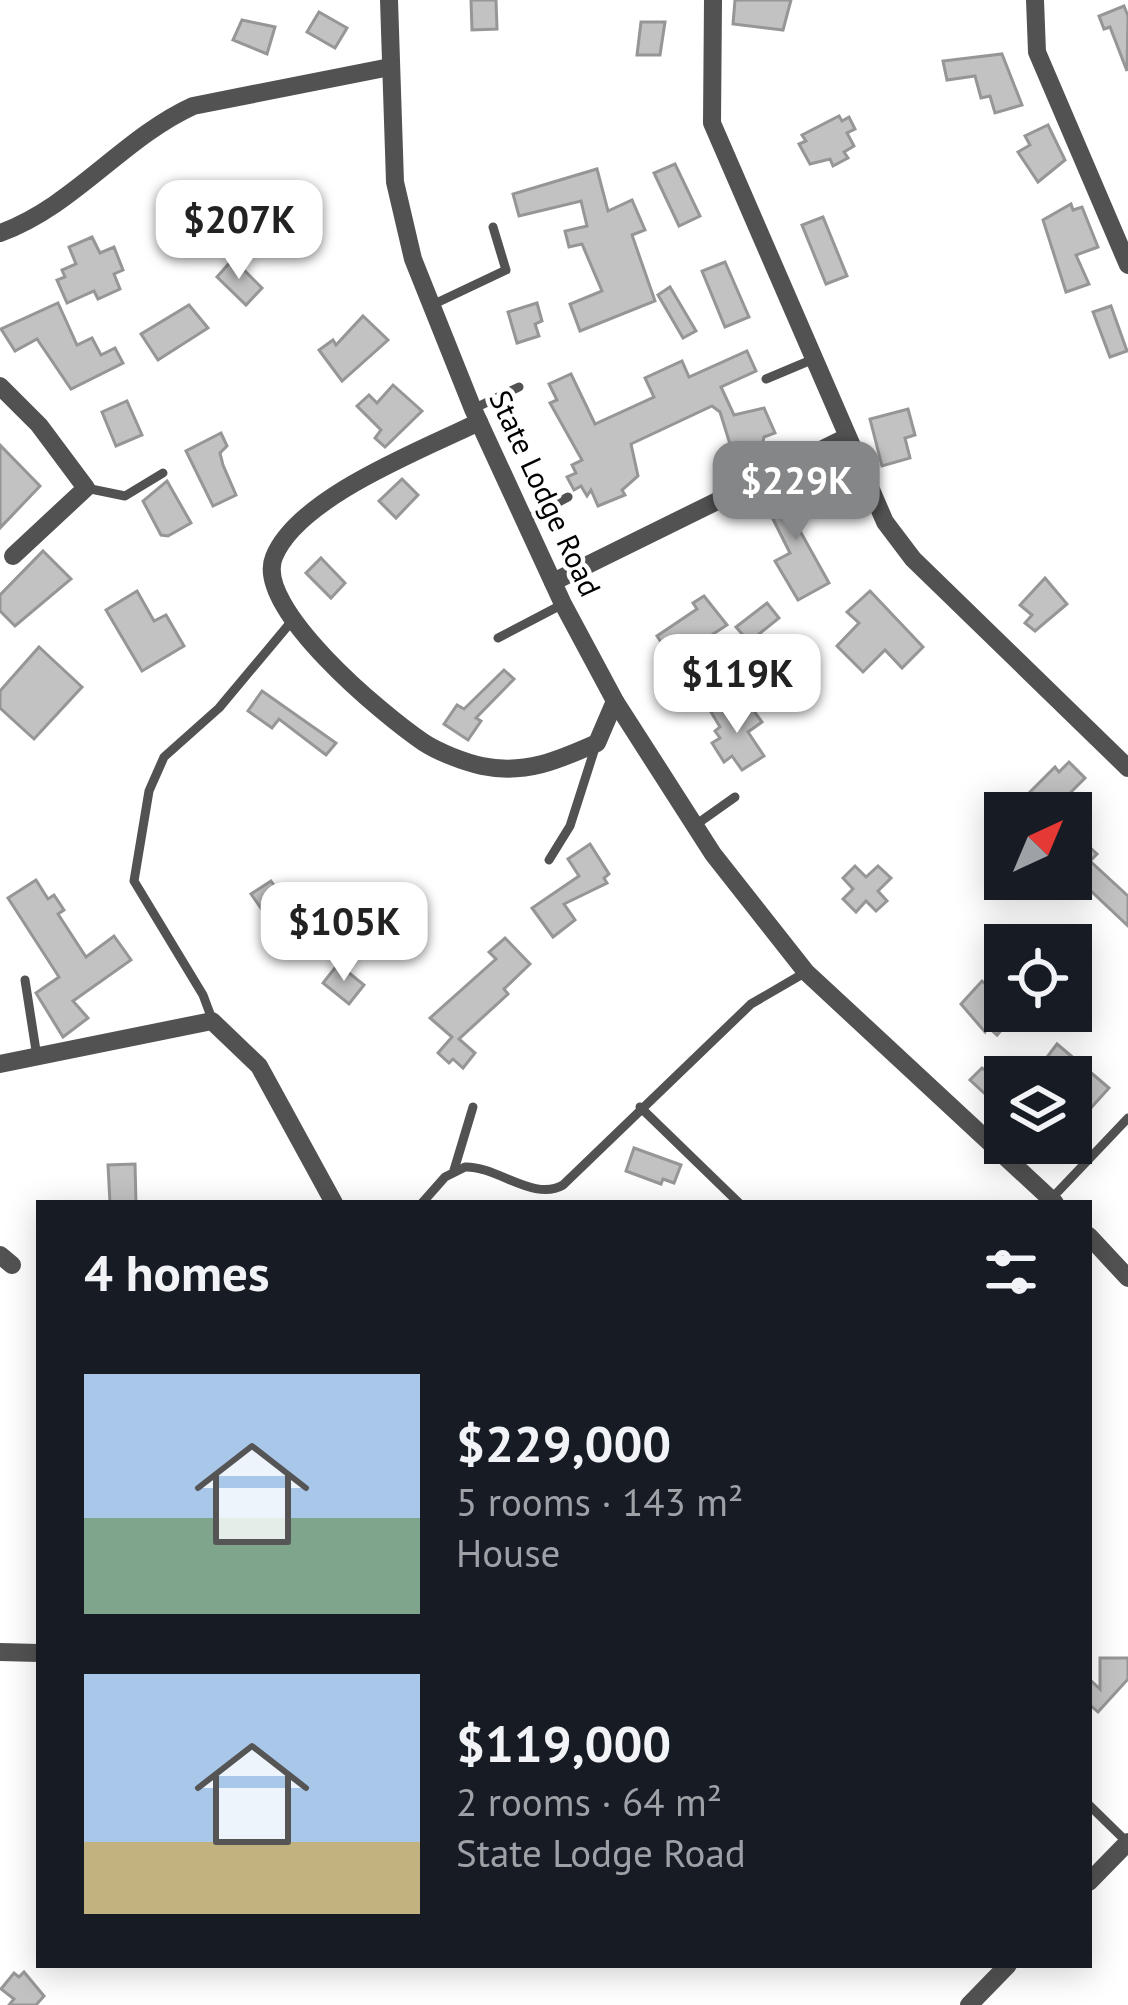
<!DOCTYPE html>
<html lang="en">
<head>
<meta charset="utf-8">
<style>
	body { margin:0; font-family:"PT Sans",sans-serif; background:#20242c; color:#f1f3f6; height:100vh; display:flex; flex-direction:column; font-size:45px; white-space:nowrap }
	* { box-sizing:border-box; margin:0 }
	p { font-size:39px; color:#9ea1a6 }
	.icon { flex:none; width:66px; height:66px; fill:none; stroke:currentColor; stroke-width:2; stroke-linecap:round; stroke-linejoin:round }
	.map { position:relative; flex:1; overflow:hidden }
	.panel { position:absolute; left:36px; top:1200px; width:1056px; height:768px; display:flex; flex-direction:column; background:#171b24; border-radius:0px; box-shadow:0 6px 30px #0003 }
	.panel>* { flex:none }
	.needle { width:78px; rotate:44deg }
	.fabs { position:absolute; left:984px; top:792px; display:grid; gap:24px }
	.fabs a { display:grid; place-items:center; width:108px; height:108px; border-radius:0px; background:#171b24; box-shadow:0 6px 30px #0003; font-size:60px }
	.price { position:absolute; translate:-50% -102px; padding:0 27px; border-radius:24px; background:#fff; color:#222; font-size:39px; line-height:78px; filter:drop-shadow(0 3px 6px #0008) }
	.price::after { content:''; position:absolute; left:50%; top:72px; width:36px; height:27px; margin-left:-18px; background:inherit; clip-path:polygon(0 0,100% 0,50% 100%) }
	.price.active { background:#858687; color:#fff }
	ul { padding:0; list-style:none }
	li { display:flex; align-items:center; gap:36px; height:300px; padding:0 48px }
	li span { display:grid; place-items:center; flex:none; width:336px; height:240px; border-radius:0px; color:#555 }
	li>.icon { margin-inline-start:auto }
	span .icon { width:144px; height:144px; fill:#fffc; stroke-width:1 }
	li b { font-size:51px }
	h2 { display:flex; justify-content:space-between; align-items:center; height:144px; padding:0 48px; font-size:51px }
	.map>svg:first-child { display:block }
	.building { fill:#c2c2c2; stroke:#969696; stroke-width:3 }
	.lines { fill:none; stroke-linecap:round; stroke-linejoin:round }
	.lane { stroke:#525252; stroke-width:9 }
	.street { stroke:#525252; stroke-width:18 }
	.labels { text-anchor:middle; dominant-baseline:central; stroke-width:9; stroke-linejoin:round; paint-order:stroke }
	.street-label { font-size:30px; fill:#000; stroke:#fff }
</style>
</head>
<body>
<div class="map">
<svg width="1128" height="2005" viewBox="0 0 1128 2005">
	<rect width="100%" height="100%" fill="#fff"/>
	<g class="building">
		<polygon points="471,0 496,0 497,29 472,30"/>
		<polygon points="735,0 791,0 783,30 733,24"/>
		<polygon points="1124,6 1128,16 1127,71 1110,27 1104,29 1099,16"/>
		<polygon points="319,12 347,28 335,48 307,32"/>
		<polygon points="242,20 275,27 267,54 233,40"/>
		<polygon points="641,22 665,22 660,55 637,55"/>
		<polygon points="1002,54 1022,105 995,113 990,96 981,98 975,76 947,80 943,61"/>
		<polygon points="839,116 842,121 849,117 855,129 847,133 854,146 844,152 848,158 833,166 830,159 810,164 799,144 806,141 802,135"/>
		<polygon points="1048,125 1065,160 1038,182 1018,152 1030,145 1025,136"/>
		<polygon points="675,164 700,216 679,226 654,173"/>
		<polygon points="597,169 608,211 632,200 645,230 632,235 655,301 580,331 570,304 602,291 582,244 569,247 565,231 587,226 581,201 519,216 513,194"/>
		<polygon points="1071,204 1073,210 1082,207 1098,247 1076,255 1089,284 1066,292 1043,220"/>
		<polygon points="823,217 847,276 826,284 802,225"/>
		<polygon points="92,237 100,253 114,247 123,270 114,274 120,289 98,299 94,291 67,303 57,280 65,277 62,270 76,264 69,247"/>
		<polygon points="233,259 262,288 246,305 217,277"/>
		<polygon points="725,262 749,317 725,327 702,271"/>
		<polygon points="670,287 696,331 683,338 658,295"/>
		<polygon points="58,303 77,345 92,338 101,355 115,348 123,363 71,389 37,339 15,351 1,329"/>
		<polygon points="537,303 542,321 535,324 539,336 517,343 508,312"/>
		<polygon points="189,305 208,328 158,360 141,334"/>
		<polygon points="1111,306 1127,351 1110,357 1093,312"/>
		<polygon points="363,316 388,340 342,381 319,350 333,340 336,345"/>
		<polygon points="747,351 756,371 721,387 734,415 764,408 775,433 764,437 762,446 734,457 720,412 712,406 631,444 638,476 622,490 625,495 598,506 591,490 587,496 581,486 574,490 567,477 576,473 572,465 582,460 550,403 557,400 549,384 571,374 595,424 654,397 645,378 682,361 689,377"/>
		<polygon points="393,385 422,411 385,447 375,438 381,430 357,406 369,395 377,403"/>
		<polygon points="127,401 142,435 116,446 102,412"/>
		<polygon points="908,409 915,435 905,438 910,458 882,466 870,419"/>
		<polygon points="221,433 227,446 220,453 223,465 236,495 213,506 186,451"/>
		<polygon points="0,445 40,486 0,528"/>
		<polygon points="402,479 418,495 396,518 379,501"/>
		<polygon points="793,479 811,514 795,522 829,583 798,600 775,561 790,553 773,519 782,514 770,490"/>
		<polygon points="167,481 191,523 168,536 161,535 143,501"/>
		<polygon points="43,551 71,579 15,626 0,611 0,595"/>
		<polygon points="321,558 345,583 331,598 306,573"/>
		<polygon points="1045,578 1067,604 1035,631 1025,623 1032,615 1020,605"/>
		<polygon points="137,591 154,621 166,615 184,646 142,671 106,610"/>
		<polygon points="870,591 923,647 902,668 885,650 863,672 837,646 859,623 847,612"/>
		<polygon points="704,596 727,625 710,636 734,663 685,692 663,660 670,656 657,636 697,609 693,603"/>
		<polygon points="767,603 779,618 749,642 736,627"/>
		<polygon points="39,647 82,687 34,739 0,708 0,691"/>
		<polygon points="504,670 514,679 476,718 481,721 468,740 444,724 457,705 464,709"/>
		<polygon points="262,691 336,743 326,755 279,719 272,728 248,711"/>
		<polygon points="724,703 734,718 751,707 762,722 748,732 764,756 742,770 732,756 724,762 712,743 720,738 715,731 720,727 711,712"/>
		<polygon points="1069,762 1085,778 1050,813 1036,813 1023,799 1055,767 1059,772"/>
		<polygon points="1084,842 1097,854 1090,861 1128,896 1128,926 1071,872 1071,855"/>
		<polygon points="590,844 609,874 604,878 607,883 564,904 575,920 553,937 532,908 579,876 568,859"/>
		<polygon points="855,866 866,877 878,866 891,878 878,891 887,901 876,911 866,901 856,912 843,899 853,889 843,878"/>
		<polygon points="36,880 48,899 54,895 64,910 58,914 86,957 114,936 131,960 73,1001 88,1018 63,1037 36,993 59,977 8,898"/>
		<polygon points="271,881 290,908 270,921 251,894"/>
		<polygon points="505,938 530,964 504,989 508,994 459,1039 475,1053 463,1068 453,1059 449,1063 438,1053 452,1037 430,1018 496,959 489,952"/>
		<polygon points="338,964 364,985 349,1004 323,983"/>
		<polygon points="982,981 1005,1002 1005,1011 1018,1011 997,1035 988,1027 985,1032 961,1004"/>
		<polygon points="1057,1044 1109,1088 1071,1130 1071,1077 1032,1077"/>
		<polygon points="991,1067 1005,1073 1005,1095 996,1104 970,1080 982,1068 987,1072"/>
		<polygon points="634,1148 681,1165 674,1183 663,1179 661,1184 626,1171"/>
		<polygon points="135,1164 136,1203 110,1203 108,1165"/>
		<polygon points="1100,1658 1128,1658 1128,1679 1098,1712 1089,1704 1089,1679 1100,1689"/>
		<polygon points="24,1972 44,1996 36,2005 9,2005 14,1999 1,1989 14,1973 19,1977"/>
	</g>
	<g class="lines">
		<g class="lane">
			<polyline points="430,306 506,270 493,227"/>
			<polyline points="766,379 816,358"/>
			<polyline points="473,409 519,387"/>
			<polyline points="86,488 125,496 163,473"/>
			<polyline points="527,519 568,497"/>
			<polyline points="498,638 563,604"/>
			<polyline points="694,826 735,797"/>
			<polyline points="549,860 570,826 595,748"/>
			<polyline points="25,980 37,1057"/>
			<polyline points="212,1019 203,995 134,881 149,791 164,757 219,708 291,622"/>
			<polyline points="640,1107 739,1203"/>
			<polyline points="454,1170 473,1107"/>
			<polyline points="1051,1199 1128,1118"/>
			<path d="M 422,1203 L 445,1177 L 465,1167 C 497,1166 534,1202 563,1185 L 751,1004 L 806,972"/>
			<polyline points="1089,1805 1128,1843"/>
		</g>
		<g class="street">
			<polyline points="389,0 395,182 413,259 473,409 563,604 615,701 713,854 806,972 1055,1203"/>
			<polyline points="713,0 712,123 885,522 913,559 1128,768"/>
			<polyline points="1035,0 1037,52 1128,265"/>
			<path d="M 0,233 C 73,207 123,138 193,106 L 390,67"/>
			<polyline points="0,386 39,425 86,488 13,556"/>
			<path d="M 479,422 C 424,449 298,497 274,557 C 253,607 383,715 423,742 C 438,752 464,762 482,766 C 525,775 559,760 597,743 L 615,701"/>
			<polyline points="553,582 847,437"/>
			<polyline points="0,1064 212,1021 259,1066 334,1203"/>
			<polyline points="1089,1236 1128,1278"/>
			<polyline points="0,1255 12,1265"/>
			<polyline points="0,1652 39,1653"/>
			<polyline points="1089,1882 1128,1842"/>
			<polyline points="969,2005 1008,1965"/>
		</g>
	</g>
	<g class="labels">
		<g class="street-label">
			<text transform="translate(546 493) rotate(65)">State Lodge Road</text>
		</g>
	</g>
</svg>
<div class="fabs">
<a><svg class="needle" viewBox="-14 -14 28 28"><path d="M0-13l5 13h-10z" fill="#e53935"/><path d="M0 13l5-13h-10z" fill="#9ea1a6"/></svg></a>
<a><svg class="icon" aria-label="locate" viewBox="0 0 24 24"><circle cx="12" cy="12" r="6"/><path d="M12 2v4M12 18v4M2 12h4M18 12h4"/></svg></a>
<a><svg class="icon" aria-label="layers" viewBox="0 0 24 24"><path d="M12 4l9 5-9 5-9-5zM3 14l9 5 9-5"/></svg></a>
</div>
<b class="price" style="left:239px;top:282px">$207K</b>
<b class="price active" style="left:796px;top:543px">$229K</b>
<b class="price" style="left:737px;top:736px">$119K</b>
<b class="price" style="left:344px;top:984px">$105K</b>
<section class="panel">
<h2>4 homes<svg class="icon" aria-label="filters" viewBox="0 0 24 24"><path d="M4 7h16M4 17h16"/><circle cx="9" cy="7" r="2"/><circle cx="15" cy="17" r="2"/></svg></h2>
<ul>
<li><span style="background:linear-gradient(#a9c7e8 60%,#7fa58c 0)"><svg class="icon" aria-label="home" viewBox="0 0 24 24"><path d="M3 11l9-7 9 7M6 9v11h12V9"/></svg></span><div><b>$229,000</b><p>5 rooms · 143 m²</p><p>House</p></div></li>
<li><span style="background:linear-gradient(#a9c7e8 70%,#c2b280 0)"><svg class="icon" aria-label="home" viewBox="0 0 24 24"><path d="M3 11l9-7 9 7M6 9v11h12V9"/></svg></span><div><b>$119,000</b><p>2 rooms · 64 m²</p><p>State Lodge Road</p></div></li>
</ul>
</section>
</div>
</body>
</html>
